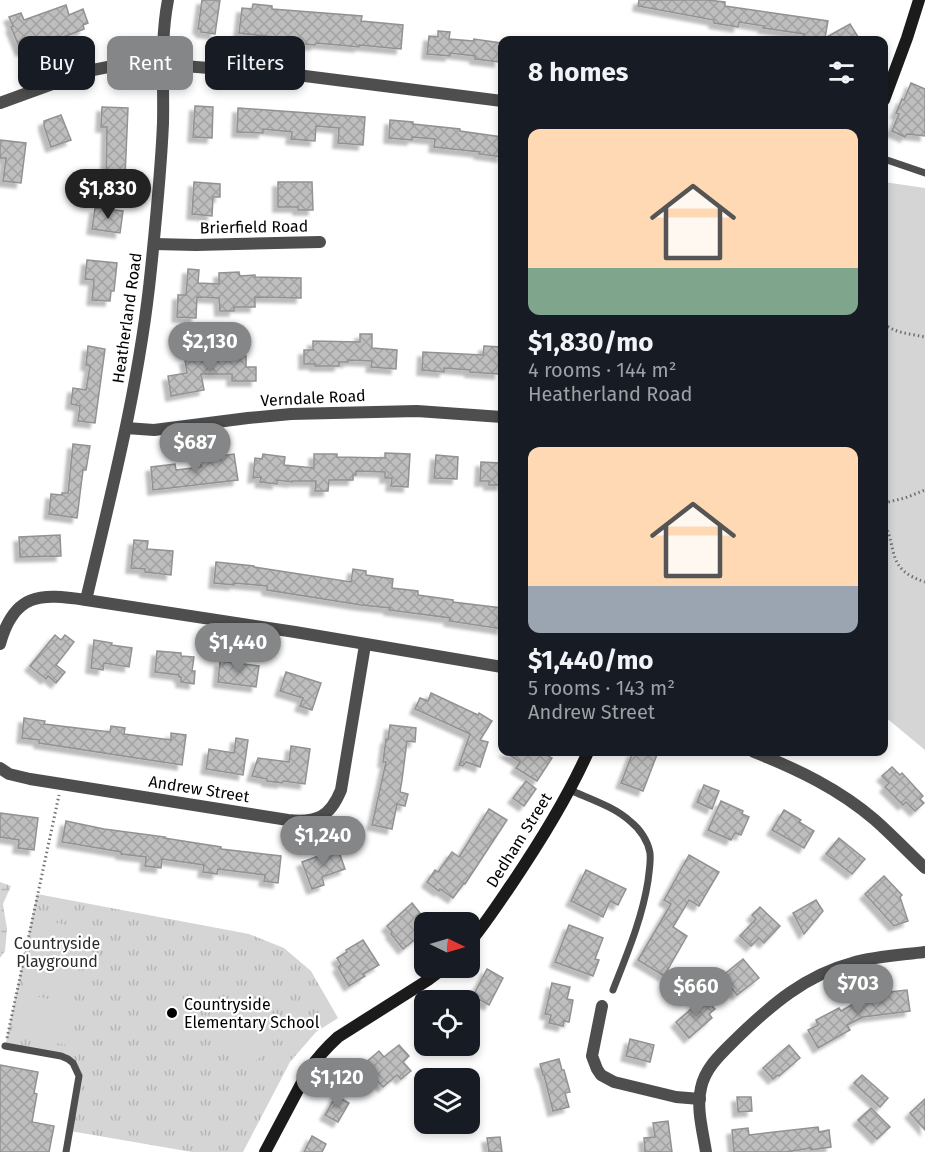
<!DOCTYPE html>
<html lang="en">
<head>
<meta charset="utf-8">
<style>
	body { margin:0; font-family:"Fira Sans",sans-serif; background:#20242c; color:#f1f3f6; height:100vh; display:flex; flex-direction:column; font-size:22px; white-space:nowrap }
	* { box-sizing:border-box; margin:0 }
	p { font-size:20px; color:#9ea1a6 }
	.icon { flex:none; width:33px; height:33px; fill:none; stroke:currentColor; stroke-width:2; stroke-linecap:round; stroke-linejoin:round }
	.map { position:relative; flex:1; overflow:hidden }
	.drawer { position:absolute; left:498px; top:36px; width:390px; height:720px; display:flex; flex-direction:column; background:#171b24; border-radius:12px; box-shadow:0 3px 9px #0003 }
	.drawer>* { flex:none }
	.banner { position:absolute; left:18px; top:36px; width:390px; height:54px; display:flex; gap:12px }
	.needle { width:39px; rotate:95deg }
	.fabs { position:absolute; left:414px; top:912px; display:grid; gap:12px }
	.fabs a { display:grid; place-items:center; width:66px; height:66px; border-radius:12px; background:#171b24; box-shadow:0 3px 9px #0003; font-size:30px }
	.price { position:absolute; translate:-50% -51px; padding:0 14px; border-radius:21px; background:#858687; color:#fff; font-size:20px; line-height:39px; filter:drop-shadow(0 2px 3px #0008) }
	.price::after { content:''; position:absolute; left:50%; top:36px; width:18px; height:14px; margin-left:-9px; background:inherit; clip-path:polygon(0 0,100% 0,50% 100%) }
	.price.active { background:#222; color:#fff }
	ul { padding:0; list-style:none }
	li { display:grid; align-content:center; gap:12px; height:318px; padding:0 30px }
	li span { display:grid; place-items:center; height:186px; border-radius:12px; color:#555 }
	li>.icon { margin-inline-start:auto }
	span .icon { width:108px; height:108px; fill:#fffc; stroke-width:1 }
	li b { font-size:26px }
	h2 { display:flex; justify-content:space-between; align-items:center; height:72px; padding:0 30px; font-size:26px }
	.pill { padding:0 21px; border-radius:12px; background:#171b24; box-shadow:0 3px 9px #0003; font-size:21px; line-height:54px }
	.pill.active { background:#858687; color:#fff }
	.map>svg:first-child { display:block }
	.grass { fill:url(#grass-tufts) }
	.wetland { fill:url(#wetland-marsh) }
	.park { fill:#d5d5d5 }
	.building { fill:url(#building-cross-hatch); stroke:#929292; stroke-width:1.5; filter:url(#shadow) }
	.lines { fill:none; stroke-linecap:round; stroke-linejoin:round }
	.path { stroke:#707070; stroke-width:3; stroke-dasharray:1.5 3; stroke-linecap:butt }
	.service { stroke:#4e4e4e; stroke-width:7 }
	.minor { stroke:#4e4e4e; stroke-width:12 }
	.secondary { stroke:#1b1b1b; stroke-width:12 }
	.poi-dot { fill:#000; stroke:#fff; stroke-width:2 }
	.labels { text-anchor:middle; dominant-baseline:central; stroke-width:4.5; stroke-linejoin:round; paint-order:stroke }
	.street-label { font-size:16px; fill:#000; stroke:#fff }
	.park-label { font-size:16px; fill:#2c2c2c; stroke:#fff }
	.poi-label { font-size:16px; fill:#000; stroke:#fff; text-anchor:start }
</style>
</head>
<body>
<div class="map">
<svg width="925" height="1152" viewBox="0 0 925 1152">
	<defs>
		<pattern id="grass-tufts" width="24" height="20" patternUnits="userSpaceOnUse" patternTransform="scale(1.5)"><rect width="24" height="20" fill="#d5d5d5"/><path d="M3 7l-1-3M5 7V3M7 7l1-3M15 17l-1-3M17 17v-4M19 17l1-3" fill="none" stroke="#b5b5b5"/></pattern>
		<pattern id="wetland-marsh" width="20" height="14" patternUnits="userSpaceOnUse" patternTransform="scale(1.5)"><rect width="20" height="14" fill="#d5d5d5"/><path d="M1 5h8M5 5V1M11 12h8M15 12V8" fill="none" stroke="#b5b5b5"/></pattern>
		<pattern id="building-cross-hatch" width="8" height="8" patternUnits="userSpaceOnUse" patternTransform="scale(1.5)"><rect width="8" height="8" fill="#bebebe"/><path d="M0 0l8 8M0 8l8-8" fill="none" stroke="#a2a2a2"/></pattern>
		<filter id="shadow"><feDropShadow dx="-5" dy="5" stdDeviation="1.5" flood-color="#0004"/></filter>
	</defs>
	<rect width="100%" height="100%" fill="#fff"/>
	<polygon class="grass" points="37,894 249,934 284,948 311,971 338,1018 316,1032 290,1062 243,1152 192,1152 70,1131 79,1083 68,1059 5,1046"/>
	<polygon class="wetland" points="0,882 11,886 3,904 7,929 5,951 0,958"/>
	<g class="park">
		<polygon points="884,182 925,188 925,750 884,716"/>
		<polygon points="58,923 90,931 82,964 67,997 22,989 34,933"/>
		<polygon points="21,993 75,1005 67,1045 11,1034"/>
		<path d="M 243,995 L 279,1021 C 274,1032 270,1046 262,1055 C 241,1082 181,1022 243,995 Z"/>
	</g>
	<g class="building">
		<polygon points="202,0 220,0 215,34 201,32 201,29 198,29"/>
		<polygon points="639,0 707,0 725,2 725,6 828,21 825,38 850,24 860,40 803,40 804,34 763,28 764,26 739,22 738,27 714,23 714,20 638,6"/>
		<polygon points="253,4 272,6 272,9 362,16 361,21 403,25 401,49 359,45 359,47 316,43 315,45 301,44 301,41 282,39 282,38 239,33 242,8 252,9"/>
		<polygon points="66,5 69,15 83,9 88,23 83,25 84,29 58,39 57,36 21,51 11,27 13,26 9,17 21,13 24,20"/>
		<polygon points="438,31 450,32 449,39 473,41 474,39 501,43 499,62 475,59 475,56 450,53 450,56 427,54 429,36 438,37"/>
		<polygon points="911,83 925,89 925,136 907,134 905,137 892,131 899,114 896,113 902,99 904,100"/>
		<polygon points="195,106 213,107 212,138 193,137"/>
		<polygon points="102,107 128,108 125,177 106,176 107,127 101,127"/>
		<polygon points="238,108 365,117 363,145 338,143 339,128 316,126 315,141 291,139 292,132 263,129 263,133 237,132"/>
		<polygon points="61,115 71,140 51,147 44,126 44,121"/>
		<polygon points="390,120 413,122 413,124 460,129 460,131 502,137 502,157 479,154 480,152 434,147 435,139 412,137 412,140 389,138"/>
		<polygon points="0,140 26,143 21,183 3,181 6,158 0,158"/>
		<polygon points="194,182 220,184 220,197 213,197 212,216 192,214"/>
		<polygon points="278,182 312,182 313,210 298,210 298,207 278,207"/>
		<polygon points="95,208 123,211 120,233 92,229"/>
		<polygon points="87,260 117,263 114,291 111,291 110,301 92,300 94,280 85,279"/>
		<polygon points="188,269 199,270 198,283 219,284 219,273 239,272 240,276 255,275 255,277 301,278 301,298 255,297 255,307 234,307 234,311 220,311 219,298 197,297 196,318 177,317 178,295 186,295"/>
		<polygon points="360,334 372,334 372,348 397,350 396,369 371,367 372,361 348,360 348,362 339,362 339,366 315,366 315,364 304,364 304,350 313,350 313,341 360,342"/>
		<polygon points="88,346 105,349 95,423 78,421 80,406 71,404 73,388 86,390 90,366 86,365"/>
		<polygon points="484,346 501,347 499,374 470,372 470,370 444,368 444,372 422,370 423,352 483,355"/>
		<polygon points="211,356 246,356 246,367 256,367 256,381 232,381 232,374 201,374 204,390 171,396 168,376 187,373 185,360"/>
		<polygon points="73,444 90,446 86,470 83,470 77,518 49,514 51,494 62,495 62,493 68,493"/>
		<polygon points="385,453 410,454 408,487 391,486 392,478 385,478 385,472 356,471 356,475 353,475 353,480 329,480 328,491 315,491 316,481 292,481 292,482 277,480 277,484 260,482 261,477 253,478 255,458 262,459 263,454 285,457 284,465 314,468 314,454 337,454 337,457 385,458"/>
		<polygon points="234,454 238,480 153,490 151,467 175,464 176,470 201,467 200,461 221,459 220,456"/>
		<polygon points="436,455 458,457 457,479 434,478"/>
		<polygon points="481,462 500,463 500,465 502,465 502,485 489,485 489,481 480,481"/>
		<polygon points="60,535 61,556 20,557 19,537"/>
		<polygon points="134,540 148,541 147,549 173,551 171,575 145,572 145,569 131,568"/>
		<polygon points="216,562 254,566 254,567 351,582 353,569 366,571 366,575 393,579 392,588 418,591 418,595 453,600 453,602 502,608 502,629 449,621 450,618 389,610 390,608 361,605 267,590 267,586 234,583 234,585 214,583"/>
		<polygon points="55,635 61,640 65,635 74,642 56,665 65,672 56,683 48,676 46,679 30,666"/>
		<polygon points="94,640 112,643 111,645 132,648 129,667 104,663 103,670 91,668"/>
		<polygon points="157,651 181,653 181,656 194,657 192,671 195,671 194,684 181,682 181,677 179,677 179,675 155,672"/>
		<polygon points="220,661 259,666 256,687 218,682"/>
		<polygon points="286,672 321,683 312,710 300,706 303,698 280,691"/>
		<polygon points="431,693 478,715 479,713 492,721 480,740 488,742 480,767 466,762 463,766 459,765 470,734 415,709 420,698 428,701"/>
		<polygon points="24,718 45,721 44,724 110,732 111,726 125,728 124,734 171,740 171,733 186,735 182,765 39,743 39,740 22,738"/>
		<polygon points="390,725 416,728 415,742 407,741 402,780 400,792 408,794 405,806 397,804 392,829 372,825 386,762 383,762 386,739 388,739"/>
		<polygon points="236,738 248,740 243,775 206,769 209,749 234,753"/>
		<polygon points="291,746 310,749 305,784 283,781 282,783 267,781 267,779 252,776 258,758 289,762"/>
		<polygon points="505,752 541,752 552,758 537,781 516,768 520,762"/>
		<polygon points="633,752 658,752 643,791 621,783"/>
		<polygon points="892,767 900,775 902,773 923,796 920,799 924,803 915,811 906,802 903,805 885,787 889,783 882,776"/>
		<polygon points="526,781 536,789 524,806 513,798"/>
		<polygon points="704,785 719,791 712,809 697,802"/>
		<polygon points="721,801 743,811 742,814 749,817 741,835 735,833 731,840 708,830"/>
		<polygon points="489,809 507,820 465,884 464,883 453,898 440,889 439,891 427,882 435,870 438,872 452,852 459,857"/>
		<polygon points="784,810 801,820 799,822 814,831 804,848 772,830"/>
		<polygon points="0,813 38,818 34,850 18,848 19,840 0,837"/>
		<polygon points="66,821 104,829 165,837 164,838 221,847 221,849 281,856 278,883 264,881 265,875 218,869 217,874 203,872 204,865 162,859 161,868 145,866 146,857 121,854 121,852 62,842"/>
		<polygon points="839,838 865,859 852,874 826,854"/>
		<polygon points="338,849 345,869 322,877 324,885 312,889 302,862"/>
		<polygon points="689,855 719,872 699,906 689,900 673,927 687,936 664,976 638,960 671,904 664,900"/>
		<polygon points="586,870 626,889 618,905 610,901 603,917 571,901"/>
		<polygon points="884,876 902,895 900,897 908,921 894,926 865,894"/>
		<polygon points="816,900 823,911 804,934 793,913"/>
		<polygon points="412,903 424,918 424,929 416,935 418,937 403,949 391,934 392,932 387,926"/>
		<polygon points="760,907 780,926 764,943 759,938 751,946 740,936 756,919 752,915"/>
		<polygon points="569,925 603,938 595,959 599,960 593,976 555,962"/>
		<polygon points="363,940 379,965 363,974 365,976 349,986 338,967 341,965 337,958 347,952 346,950"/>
		<polygon points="743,959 759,978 737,995 722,976"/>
		<polygon points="487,969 503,978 489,1005 473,996"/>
		<polygon points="552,983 570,987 567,999 573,1000 569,1022 564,1021 563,1026 549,1023 551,1015 545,1014"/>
		<polygon points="907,990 910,1011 863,1017 847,1025 850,1030 818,1048 808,1030 818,1025 816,1020 839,1008 841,1011 862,999 880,997 880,993"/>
		<polygon points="704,998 715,1009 709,1014 712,1018 689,1038 676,1022"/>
		<polygon points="630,1039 654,1045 650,1062 626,1056"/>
		<polygon points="399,1045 409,1056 403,1062 411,1071 401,1079 397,1075 383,1087 363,1065 379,1051 384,1057"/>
		<polygon points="789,1045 800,1058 779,1076 778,1075 773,1079 763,1068"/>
		<polygon points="559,1059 562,1070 564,1070 570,1092 565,1093 569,1107 553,1111 544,1075 543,1075 540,1064"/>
		<polygon points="0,1065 38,1072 34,1093 37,1094 32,1122 54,1126 49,1152 0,1152"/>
		<polygon points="862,1075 888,1098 880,1107 854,1083"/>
		<polygon points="336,1096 349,1103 338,1122 325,1115"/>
		<polygon points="737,1097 751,1097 752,1111 738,1112"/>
		<polygon points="925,1099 925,1130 910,1113"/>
		<polygon points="871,1108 890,1127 877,1139 858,1120"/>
		<polygon points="668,1121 672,1152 645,1152 644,1138 655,1137 653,1123"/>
		<polygon points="818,1127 819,1132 829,1130 831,1147 811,1150 811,1148 786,1152 734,1152 732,1130 748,1128 749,1135"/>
		<polygon points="312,1136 326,1144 322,1152 304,1152"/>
		<polygon points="500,1137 502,1152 489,1152 487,1138"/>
	</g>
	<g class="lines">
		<g class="path">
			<path d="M 884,324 C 895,333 911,334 925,337"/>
			<polyline points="884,503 905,498 925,490"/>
			<path d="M 884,522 C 898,551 886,569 925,582"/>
			<polyline points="7,1038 59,795"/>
		</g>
		<g class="service">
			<polyline points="884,159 925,173"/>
			<path d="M 570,790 C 590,799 615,807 631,822 C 640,829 648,841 650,853 C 651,862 649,871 648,881 C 642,919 627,954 613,990"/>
			<polyline points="5,1046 61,1056 68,1059 73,1063 79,1076 66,1152"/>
		</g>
		<g class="minor">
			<polyline points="0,103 88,71 108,67 146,63 297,75 502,101"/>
			<polyline points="154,244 196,245 320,242"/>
			<polyline points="126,428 154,430 248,418 291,414 417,411 502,417"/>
			<path d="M 86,600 C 112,490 140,381 151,269 C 156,220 161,171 163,123 C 164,81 160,41 168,0"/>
			<path d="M 0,644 C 14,593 40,593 86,600 L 295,632 L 502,667"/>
			<path d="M 754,752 C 797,769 839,789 875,820 C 892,835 908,852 925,868"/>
			<path d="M 0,768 L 9,774 L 30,779 L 288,820 C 317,823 330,817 341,790 L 365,645"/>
			<polyline points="602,1006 592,1056 597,1069 601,1075 614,1082 676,1097 700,1099"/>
			<path d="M 706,1152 C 703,1132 696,1108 701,1088 C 705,1067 723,1052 738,1037 C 771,1005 806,975 852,963 C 876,956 901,955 925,952"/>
		</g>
		<g class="secondary">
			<polyline points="884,100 907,38 919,0"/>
			<path d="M 470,942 C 485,924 498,904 511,885 C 540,842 567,799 588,752"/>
			<path d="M 265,1152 L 308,1071 C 317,1058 327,1047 338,1037 L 428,980 L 444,968"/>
		</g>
	</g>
	<circle class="poi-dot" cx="172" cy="1013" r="6"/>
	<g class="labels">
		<g class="street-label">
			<text transform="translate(254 227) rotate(-1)">Brierfield Road</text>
			<text transform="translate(127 318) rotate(-82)">Heatherland Road</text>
			<text transform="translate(313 398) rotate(-3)">Verndale Road</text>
			<text transform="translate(199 789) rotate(9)">Andrew Street</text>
			<text transform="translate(519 840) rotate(-58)">Dedham Street</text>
		</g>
		<g class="park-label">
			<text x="57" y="943">Countryside<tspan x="57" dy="18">Playground</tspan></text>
		</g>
		<g class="poi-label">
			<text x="184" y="1004">Countryside<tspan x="184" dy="18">Elementary School</tspan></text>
		</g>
	</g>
</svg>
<div class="fabs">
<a><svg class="needle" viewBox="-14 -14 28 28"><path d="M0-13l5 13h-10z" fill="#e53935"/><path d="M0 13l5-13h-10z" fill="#9ea1a6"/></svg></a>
<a><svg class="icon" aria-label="locate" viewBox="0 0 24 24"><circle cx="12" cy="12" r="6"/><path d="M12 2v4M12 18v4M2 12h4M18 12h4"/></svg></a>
<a><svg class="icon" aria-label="layers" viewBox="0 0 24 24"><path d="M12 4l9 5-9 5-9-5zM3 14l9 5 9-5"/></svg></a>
</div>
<b class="price active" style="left:108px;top:220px">$1,830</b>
<b class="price" style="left:210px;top:373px">$2,130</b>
<b class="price" style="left:195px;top:474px">$687</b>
<b class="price" style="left:238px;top:674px">$1,440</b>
<b class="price" style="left:323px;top:867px">$1,240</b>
<b class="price" style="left:858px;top:1015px">$703</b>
<b class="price" style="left:696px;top:1018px">$660</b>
<b class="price" style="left:337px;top:1109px">$1,120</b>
<div class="banner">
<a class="pill">Buy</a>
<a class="pill active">Rent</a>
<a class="pill">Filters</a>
</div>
<section class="drawer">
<h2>8 homes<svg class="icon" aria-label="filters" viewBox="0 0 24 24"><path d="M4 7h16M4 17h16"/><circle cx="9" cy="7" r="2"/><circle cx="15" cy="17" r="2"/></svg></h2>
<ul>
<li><span style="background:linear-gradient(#ffd9b3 75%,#7fa58c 0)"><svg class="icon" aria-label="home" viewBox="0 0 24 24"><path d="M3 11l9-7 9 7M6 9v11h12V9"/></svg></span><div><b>$1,830/mo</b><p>4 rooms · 144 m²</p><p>Heatherland Road</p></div></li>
<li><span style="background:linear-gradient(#ffd9b3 75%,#9aa5b1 0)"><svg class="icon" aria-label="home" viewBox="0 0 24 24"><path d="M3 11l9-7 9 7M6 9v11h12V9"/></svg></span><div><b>$1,440/mo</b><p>5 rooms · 143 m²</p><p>Andrew Street</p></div></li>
</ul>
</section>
</div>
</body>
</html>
